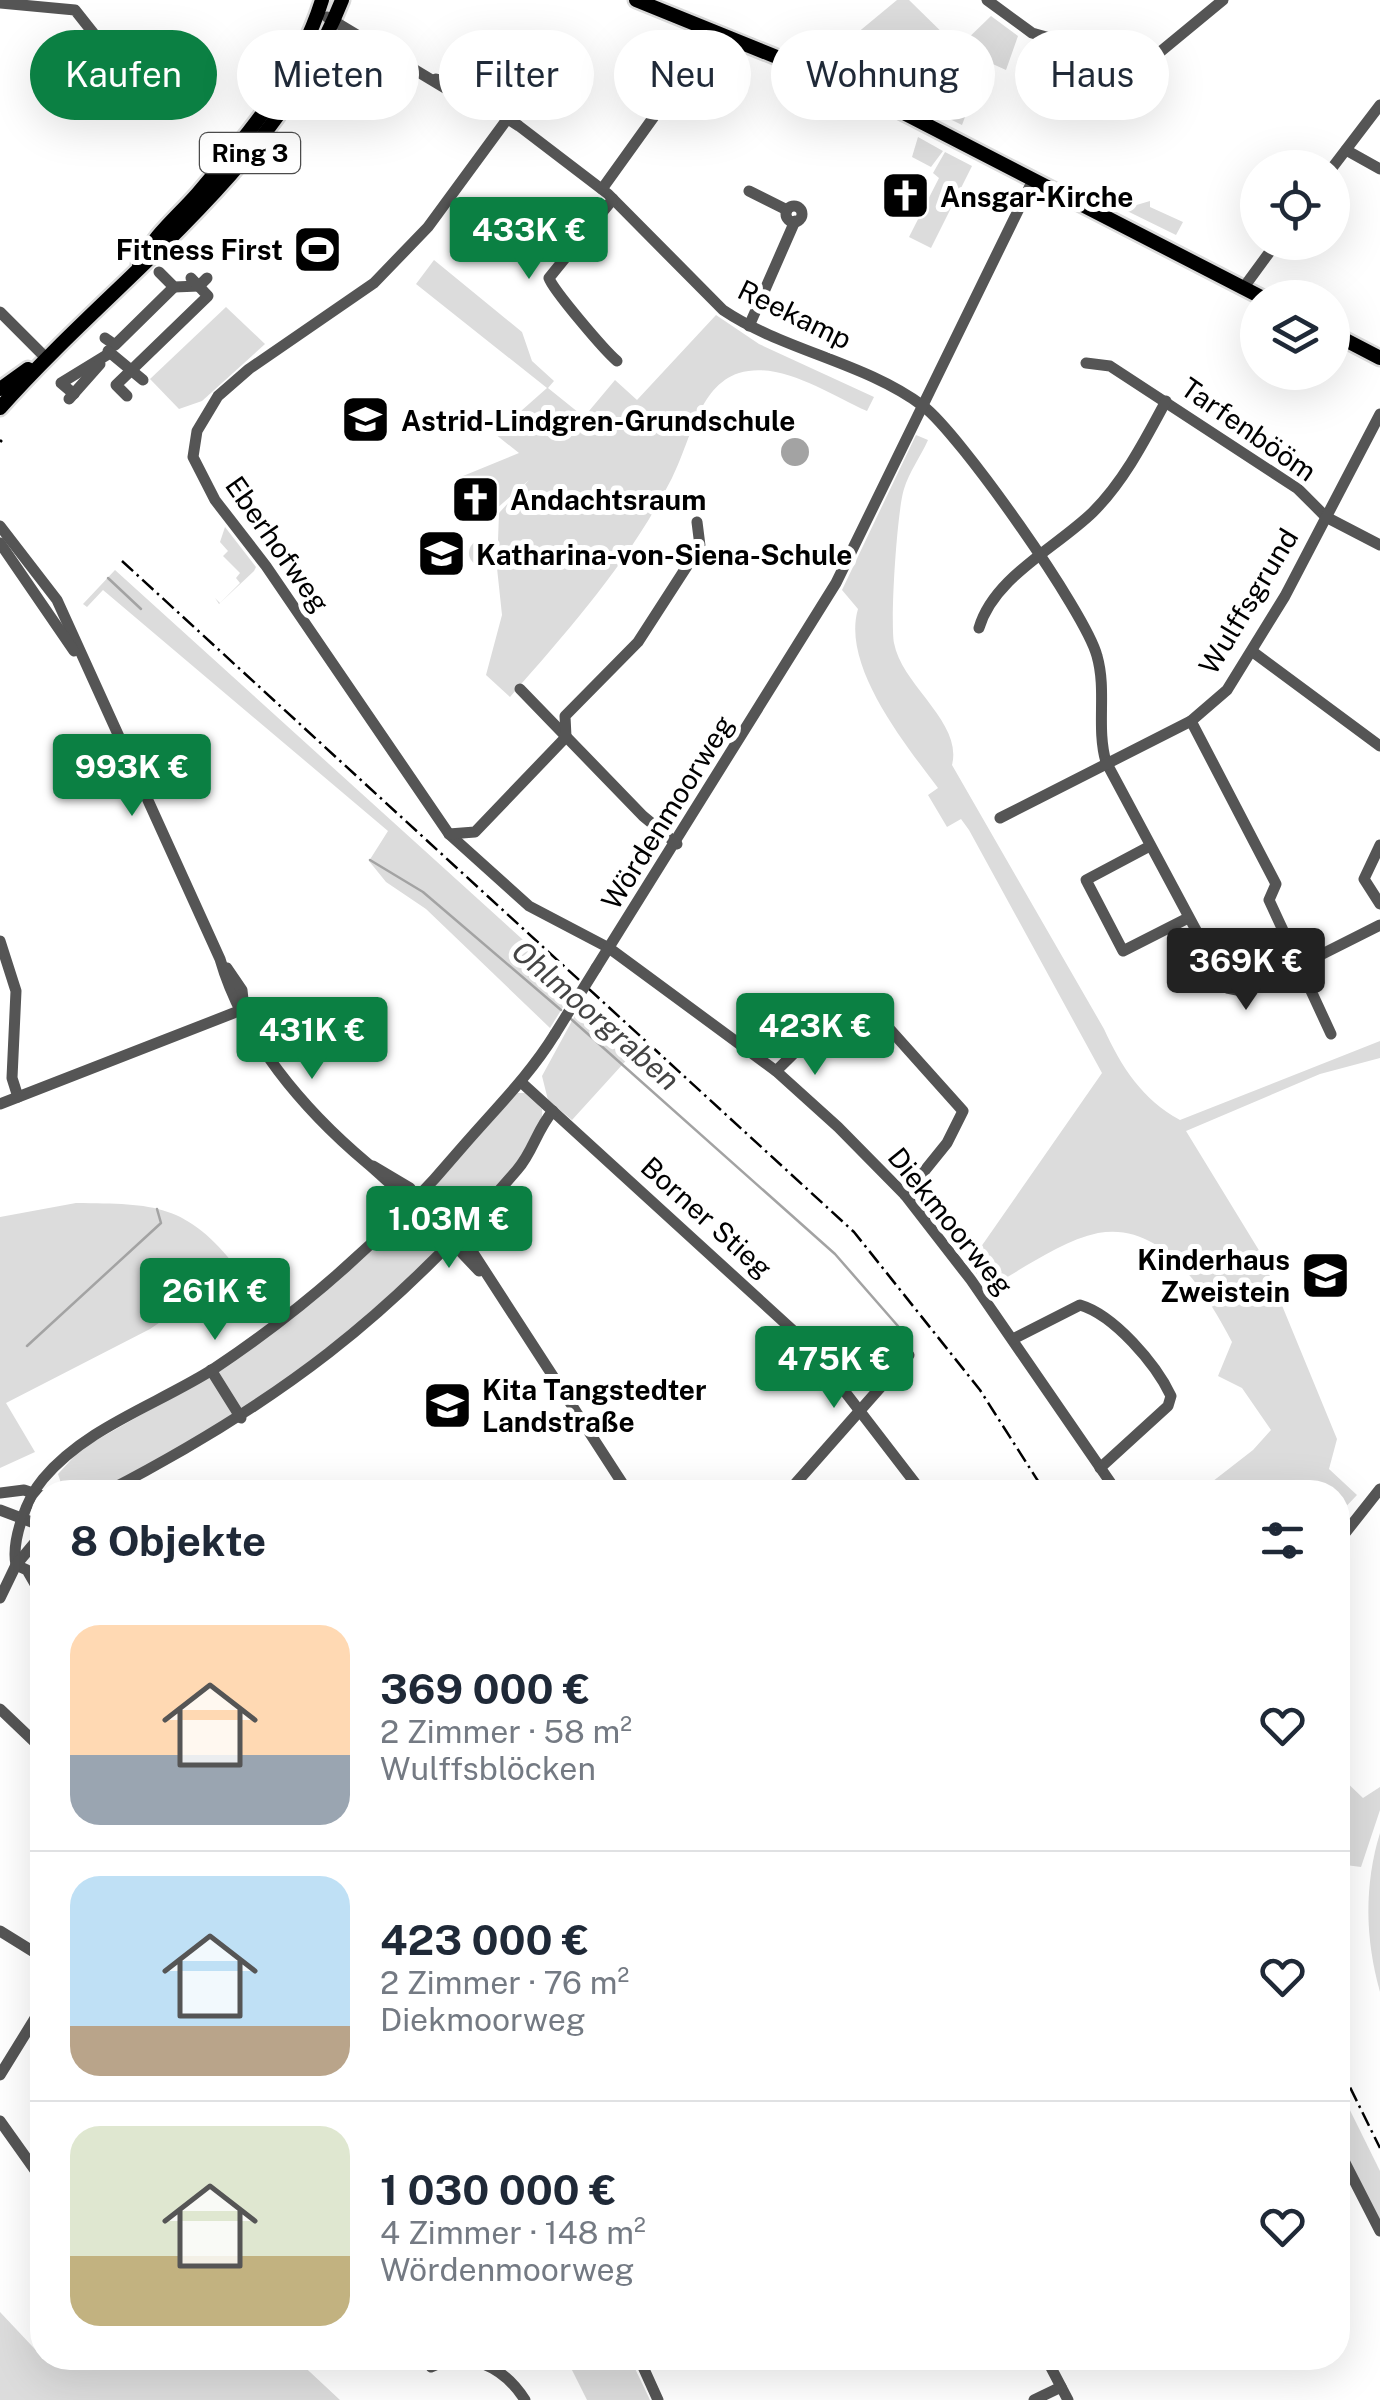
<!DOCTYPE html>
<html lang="de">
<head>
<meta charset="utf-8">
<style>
	body { margin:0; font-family:"Public Sans",sans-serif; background:#f2f2f3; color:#1f2937; height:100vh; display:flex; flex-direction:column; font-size:38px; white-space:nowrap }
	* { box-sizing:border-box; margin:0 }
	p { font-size:32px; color:#747a83 }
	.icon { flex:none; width:55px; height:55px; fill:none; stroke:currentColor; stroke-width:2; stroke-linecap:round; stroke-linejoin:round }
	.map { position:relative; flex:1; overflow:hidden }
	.panel { position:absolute; left:30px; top:1480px; width:1320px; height:890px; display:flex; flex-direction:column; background:#fff; border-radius:40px; box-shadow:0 10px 40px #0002 }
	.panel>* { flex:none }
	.banner { position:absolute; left:30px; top:30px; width:1320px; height:90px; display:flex; gap:20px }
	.fabs { position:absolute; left:1240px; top:150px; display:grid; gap:20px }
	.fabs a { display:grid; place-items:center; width:110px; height:110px; border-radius:50%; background:#fff; box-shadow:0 10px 40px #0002; font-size:50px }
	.price { position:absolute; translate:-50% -85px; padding:0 22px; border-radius:10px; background:#0b8043; color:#fff; font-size:32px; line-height:65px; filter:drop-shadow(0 2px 5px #0008) }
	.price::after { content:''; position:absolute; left:50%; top:60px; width:30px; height:22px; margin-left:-15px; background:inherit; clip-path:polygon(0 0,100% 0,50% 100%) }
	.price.on { background:#222; color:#fff }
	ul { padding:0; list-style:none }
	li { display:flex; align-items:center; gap:30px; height:250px; padding:0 40px }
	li+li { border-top:2px solid #e0e1e3 }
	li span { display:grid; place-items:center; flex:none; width:280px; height:200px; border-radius:30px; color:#555 }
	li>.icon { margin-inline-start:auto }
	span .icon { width:120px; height:120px; fill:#fffc; stroke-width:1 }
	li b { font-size:42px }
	h2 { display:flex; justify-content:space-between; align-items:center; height:120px; padding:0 40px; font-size:42px }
	.tag { padding:0 35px; border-radius:45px; background:#fff; box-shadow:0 10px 40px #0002; font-size:35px; line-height:90px }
	.tag.on { background:#0b8043; color:#fff }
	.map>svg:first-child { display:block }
	.green { fill:#dcdcdc }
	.water { fill:#a3a3a3 }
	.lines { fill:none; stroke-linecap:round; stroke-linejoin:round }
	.stream { stroke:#a3a3a3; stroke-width:2.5 }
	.major-casing { stroke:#dbdbdb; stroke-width:19 }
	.minor { stroke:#555; stroke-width:11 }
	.major { stroke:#000; stroke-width:14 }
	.rail { stroke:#000; stroke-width:2.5; stroke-dasharray:15 5 2.5 5; stroke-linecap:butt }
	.minor-bridge { stroke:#555; stroke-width:11 }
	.labels { text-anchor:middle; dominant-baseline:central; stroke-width:10; stroke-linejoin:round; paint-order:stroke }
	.shield { fill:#fff; stroke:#4c4c4c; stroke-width:2.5 }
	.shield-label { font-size:25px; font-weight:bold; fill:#000 }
	.poi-label { font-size:28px; font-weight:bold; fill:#000; stroke:#fff; text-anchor:start }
	.street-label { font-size:28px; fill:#000; stroke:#fff }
	.water-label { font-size:30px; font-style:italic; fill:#444; stroke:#fff }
</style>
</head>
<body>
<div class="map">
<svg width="1380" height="2400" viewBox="0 0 1380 2400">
	<rect width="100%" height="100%" fill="#fff"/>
	<g class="green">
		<polygon points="897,0 909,0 958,48 991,16 1018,36 1006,70 986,61 962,125 827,58"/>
		<polygon points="918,137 943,151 931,167 912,157"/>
		<polygon points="945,152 972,166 931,248 909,237 939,178 933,173"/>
		<polygon points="1150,201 1150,207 1183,222 1176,235 1123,209"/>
		<path d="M 434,260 L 522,332 L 532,361 L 554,381 L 548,388 L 584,417 L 615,380 L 637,400 L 716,315 L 759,344 L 874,397 L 867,411 C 830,395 780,360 739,373 C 698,386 690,444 672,478 C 629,562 572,626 510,697 L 486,675 L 502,615 L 497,568 L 499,513 L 529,480 L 495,510 L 463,476 L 519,453 L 495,434 L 547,388 L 416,284 Z"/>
		<polygon points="226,307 265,344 202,401 179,409 150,379"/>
		<path d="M 916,435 L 928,440 C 921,456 909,472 904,489 C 897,511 890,620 894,643 C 902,686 963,722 952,765 L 1104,1029 C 1122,1068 1142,1099 1180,1120 L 1380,1041 L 1380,1058 L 1320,1074 L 1186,1131 L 1260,1252 L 1337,1439 L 1329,1469 L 1357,1495 L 1338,1515 L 1338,1492 L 1282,1492 L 1271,1482 L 1255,1492 L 1199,1492 L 1253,1450 L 1271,1430 L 1242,1388 L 1218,1376 L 1232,1342 C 1206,1293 1164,1221 1098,1233 C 1060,1241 1022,1270 988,1288 L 969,1264 L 1102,1073 L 969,830 L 961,819 L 947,827 L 928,795 L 938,788 C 906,745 841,666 858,609 L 842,590 Z"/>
		<polygon points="225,527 256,567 254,571 219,604 215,598 220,603 240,583 236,578 240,573 223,556 228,551 220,542"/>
		<circle cx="482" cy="553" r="13"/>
		<polygon points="115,570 586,997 580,1008 632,1054 572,1120 548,1100 542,1076 579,1008 568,999 550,1028 426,909 386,882 369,861 388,831 103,590 87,607 83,604"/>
		<path d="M 517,1093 L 525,1093 L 542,1109 C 546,1143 488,1196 466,1222 L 431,1188 Z"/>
		<path d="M 76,1203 C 155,1204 186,1203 238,1269 L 150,1329 L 6,1403 L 35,1452 L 0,1468 L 0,1217 Z"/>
		<polygon points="407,1215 441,1248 316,1361 162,1459 97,1492 64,1492 58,1474 81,1449 204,1379"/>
		<polygon points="1340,1776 1363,1798 1380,1787 1380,1810 1361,1867 1338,1864"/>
		<path d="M 1380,1833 L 1380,1992 C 1365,1939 1364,1885 1380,1833 Z"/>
		<polygon points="1338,2086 1380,2171 1380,2223 1338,2139"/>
		<polygon points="0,2312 48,2363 104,2358 295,2358 340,2400 0,2400"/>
		<polygon points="566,2358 630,2358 650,2400 587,2400"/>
	</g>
	<circle class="water" cx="795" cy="452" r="14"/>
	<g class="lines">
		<g class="stream">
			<polyline points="108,578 141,609"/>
			<polyline points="370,860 423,892 561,1010"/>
			<polyline points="571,1019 835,1254 911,1341"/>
			<polyline points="27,1346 161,1223 157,1209"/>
		</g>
		<defs>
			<g id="major">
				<polyline points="636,0 863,92 1263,298"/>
				<path d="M 139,264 C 154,235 177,217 198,193 C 248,135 299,75 322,0"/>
				<polyline points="1332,333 1380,358"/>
				<polyline points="0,389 28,369"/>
				<path d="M 0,408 C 118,275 274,172 342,0"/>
			</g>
		</defs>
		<use href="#major" class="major-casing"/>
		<g class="minor">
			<polyline points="987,0 1032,33 1136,62 1160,52 1223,0"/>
			<polyline points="0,3 75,10 117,63 149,68 159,83 147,97 134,96 117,63"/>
			<path d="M 327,17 L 445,88 L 480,101 L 519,126 L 608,194 L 723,310 C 784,351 864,362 923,406 C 959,433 1086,613 1097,656 C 1107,691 1096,727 1106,762 L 1227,988 L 1247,992 L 1380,925"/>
			<polyline points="436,79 457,84 463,93"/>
			<polyline points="508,118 428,227 374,283 249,369 218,396 197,431 193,457 215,500 266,566 449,834 529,906 609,948 643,973 776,1071 838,1127 905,1195 971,1280 1117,1492"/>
			<polyline points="1346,150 1380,169"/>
			<polyline points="1332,168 1380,105"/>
			<polyline points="602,189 663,104"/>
			<polyline points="749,191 787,210"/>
			<path d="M 613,199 L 549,278 C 553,290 605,351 617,361"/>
			<circle cx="794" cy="214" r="8"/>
			<polyline points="159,272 174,287 199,286 207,278"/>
			<polyline points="1244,287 1277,242"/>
			<polyline points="0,312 45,357"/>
			<polyline points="749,326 795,221"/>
			<polyline points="105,338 115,345 174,287"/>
			<polyline points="108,351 143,380"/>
			<polyline points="1086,363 1110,366 1298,489 1326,517 1380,545"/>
			<polyline points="74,394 61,383 110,353"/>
			<polyline points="127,396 116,385 208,296 191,278"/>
			<polyline points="69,399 100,364"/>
			<path d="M 0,526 L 57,600 L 220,959 C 243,1039 304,1110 367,1163 C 383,1176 395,1192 416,1199"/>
			<polyline points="0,543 74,651"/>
			<path d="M 979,628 C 994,577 1056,548 1093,512 C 1124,481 1145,440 1166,401"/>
			<polyline points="1253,652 1380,746"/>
			<polyline points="520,689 643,816 677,844"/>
			<polyline points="1191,721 1276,884 1269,900 1331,1034"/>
			<polyline points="1000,818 1191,721 1227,690 1285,596 1380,414"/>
			<polyline points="449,834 475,832 566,737 565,716 638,642 700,546 697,522"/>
			<polyline points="1380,845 1364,879 1380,904"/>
			<polyline points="1150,846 1086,880 1123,951 1188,918"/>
			<polyline points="0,941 16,991 12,1078 18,1097"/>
			<polyline points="227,968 242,990 244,1009"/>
			<polyline points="596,968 836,583 1033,180"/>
			<polyline points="776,1071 842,1006 857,1001 869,1006 963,1111 947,1143 905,1195"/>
			<polyline points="522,1083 809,1345 922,1492"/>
			<polyline points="0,1104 244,1009"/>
			<polyline points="373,1166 410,1188 416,1199 468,1245 628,1492"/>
			<polyline points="456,1238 460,1251 479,1271"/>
			<path d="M 1013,1339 L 1080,1305 C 1114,1315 1156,1364 1171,1396 L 1168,1406 L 1100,1468"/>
			<polyline points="211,1370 241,1418"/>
			<path d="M 106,1492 C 278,1403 391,1317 517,1170 C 533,1152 537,1129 553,1111"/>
			<polyline points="788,1492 909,1355"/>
			<polyline points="0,1493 24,1490 42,1496"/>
			<polyline points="0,1510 42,1526"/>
			<polyline points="1338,1542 1380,1489"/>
			<path d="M 16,1565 C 11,1540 27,1498 43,1479 C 86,1427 159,1404 215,1368 C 308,1306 392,1231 464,1145 C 496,1108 529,1076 555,1034"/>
			<polyline points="16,1565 27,1570 42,1596"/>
			<polyline points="0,1598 16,1565 42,1534"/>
			<polyline points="0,1709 42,1749"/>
			<polyline points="0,1931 42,1957"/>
			<polyline points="0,2075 42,2007"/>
			<polyline points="0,2121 42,2180"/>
			<polyline points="1338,2149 1380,2231"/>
			<polyline points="639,2358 658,2400"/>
			<polyline points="1046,2358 1068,2400"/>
			<path d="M 431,2367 C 469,2349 504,2367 525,2400"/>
			<polyline points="1034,2400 1061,2387"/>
		</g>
		<use href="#major" class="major"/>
		<g class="rail">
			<polyline points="0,440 2,442"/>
			<polyline points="122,561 854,1232 980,1390 1045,1492"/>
			<polyline points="1338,2063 1380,2148"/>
		</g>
		<polyline class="minor-bridge" points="555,1034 596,968"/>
	</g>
	<defs>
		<symbol id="church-square" viewBox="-11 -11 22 22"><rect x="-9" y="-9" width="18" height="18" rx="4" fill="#000" stroke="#fff"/><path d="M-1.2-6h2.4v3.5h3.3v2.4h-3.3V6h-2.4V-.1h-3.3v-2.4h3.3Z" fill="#fff"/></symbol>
		<symbol id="stadium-square" viewBox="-11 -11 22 22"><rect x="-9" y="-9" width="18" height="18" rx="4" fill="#000" stroke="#fff"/><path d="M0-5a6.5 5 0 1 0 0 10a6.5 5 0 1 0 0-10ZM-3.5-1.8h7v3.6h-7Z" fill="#fff"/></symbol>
		<symbol id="school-square" viewBox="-11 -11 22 22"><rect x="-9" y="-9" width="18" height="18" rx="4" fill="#000" stroke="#fff"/><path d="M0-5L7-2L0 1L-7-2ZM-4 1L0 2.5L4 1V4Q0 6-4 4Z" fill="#fff"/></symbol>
	</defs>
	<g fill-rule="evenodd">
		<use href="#church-square" x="878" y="168" width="55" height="55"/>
		<use href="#stadium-square" x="290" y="222" width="55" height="55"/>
		<use href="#school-square" x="338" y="392" width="55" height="55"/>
		<use href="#church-square" x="448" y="472" width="55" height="55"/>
		<use href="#school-square" x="414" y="526" width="55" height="55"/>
		<use href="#school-square" x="1298" y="1248" width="55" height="55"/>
		<use href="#school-square" x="420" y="1378" width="55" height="55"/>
	</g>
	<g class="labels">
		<rect class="shield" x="200" y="133" width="100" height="40" rx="8"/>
		<g class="shield-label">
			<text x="250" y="153">Ring 3</text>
		</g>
		<g class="poi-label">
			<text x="940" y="196">Ansgar-Kirche</text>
			<text x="283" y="249" text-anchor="end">Fitness First</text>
			<text x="401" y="420">Astrid-Lindgren-Grundschule</text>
			<text x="510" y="499">Andachtsraum</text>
			<text x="476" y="554">Katharina-von-Siena-Schule</text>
			<text x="1290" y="1259" text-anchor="end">Kinderhaus<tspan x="1290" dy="32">Zweistein</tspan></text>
			<text x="482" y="1389">Kita Tangstedter<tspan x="482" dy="32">Landstraße</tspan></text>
		</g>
		<g class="street-label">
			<text transform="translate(795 314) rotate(26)">Reekamp</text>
			<text transform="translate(1249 429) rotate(35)">Tarfenbööm</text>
			<text transform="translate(278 544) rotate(55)">Eberhofweg</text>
			<text transform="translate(1248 601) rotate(-59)">Wulffsgrund</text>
			<text transform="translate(667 812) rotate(-58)">Wördenmoorweg</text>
			<text transform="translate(707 1217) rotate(42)">Borner Stieg</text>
			<text transform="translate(951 1221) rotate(51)">Diekmoorweg</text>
		</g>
		<g class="water-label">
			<text transform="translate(596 1015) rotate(41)">Ohlmoorgraben</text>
		</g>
	</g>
</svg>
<div class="fabs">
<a><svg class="icon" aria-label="locate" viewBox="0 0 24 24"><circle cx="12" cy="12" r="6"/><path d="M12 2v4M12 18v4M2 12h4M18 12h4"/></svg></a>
<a><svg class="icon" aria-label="layers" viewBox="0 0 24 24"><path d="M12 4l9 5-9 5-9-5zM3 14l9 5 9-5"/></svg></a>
</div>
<b class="price" style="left:529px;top:282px">433K €</b>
<b class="price" style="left:132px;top:819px">993K €</b>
<b class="price on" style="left:1246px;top:1013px">369K €</b>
<b class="price" style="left:815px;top:1078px">423K €</b>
<b class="price" style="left:312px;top:1082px">431K €</b>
<b class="price" style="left:449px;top:1271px">1.03M €</b>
<b class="price" style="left:215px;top:1343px">261K €</b>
<b class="price" style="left:834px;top:1411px">475K €</b>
<div class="banner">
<a class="tag on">Kaufen</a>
<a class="tag">Mieten</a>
<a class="tag">Filter</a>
<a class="tag">Neu</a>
<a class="tag">Wohnung</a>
<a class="tag">Haus</a>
</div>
<section class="panel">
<h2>8 Objekte<svg class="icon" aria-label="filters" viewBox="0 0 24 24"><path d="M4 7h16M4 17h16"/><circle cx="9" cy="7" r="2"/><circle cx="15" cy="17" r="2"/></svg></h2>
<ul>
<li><span style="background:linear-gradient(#ffd9b3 65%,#9aa5b1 0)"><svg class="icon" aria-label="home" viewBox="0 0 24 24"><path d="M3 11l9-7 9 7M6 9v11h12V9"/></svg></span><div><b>369 000 €</b><p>2 Zimmer · 58 m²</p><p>Wulffsblöcken</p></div><svg class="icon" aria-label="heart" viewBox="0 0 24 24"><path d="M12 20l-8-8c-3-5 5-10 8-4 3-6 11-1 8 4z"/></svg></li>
<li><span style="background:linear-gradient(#bfe0f5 75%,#b9a48a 0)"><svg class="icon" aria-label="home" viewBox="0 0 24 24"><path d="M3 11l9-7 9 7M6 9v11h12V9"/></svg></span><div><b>423 000 €</b><p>2 Zimmer · 76 m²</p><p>Diekmoorweg</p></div><svg class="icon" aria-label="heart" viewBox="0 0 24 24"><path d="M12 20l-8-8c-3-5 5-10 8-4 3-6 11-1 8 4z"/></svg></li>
<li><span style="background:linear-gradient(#dfe7d0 65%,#c2b280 0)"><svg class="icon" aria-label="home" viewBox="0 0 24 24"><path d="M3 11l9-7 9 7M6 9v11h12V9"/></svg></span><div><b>1 030 000 €</b><p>4 Zimmer · 148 m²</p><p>Wördenmoorweg</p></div><svg class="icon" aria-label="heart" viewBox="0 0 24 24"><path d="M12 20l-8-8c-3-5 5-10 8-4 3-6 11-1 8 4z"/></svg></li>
</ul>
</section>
</div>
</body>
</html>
